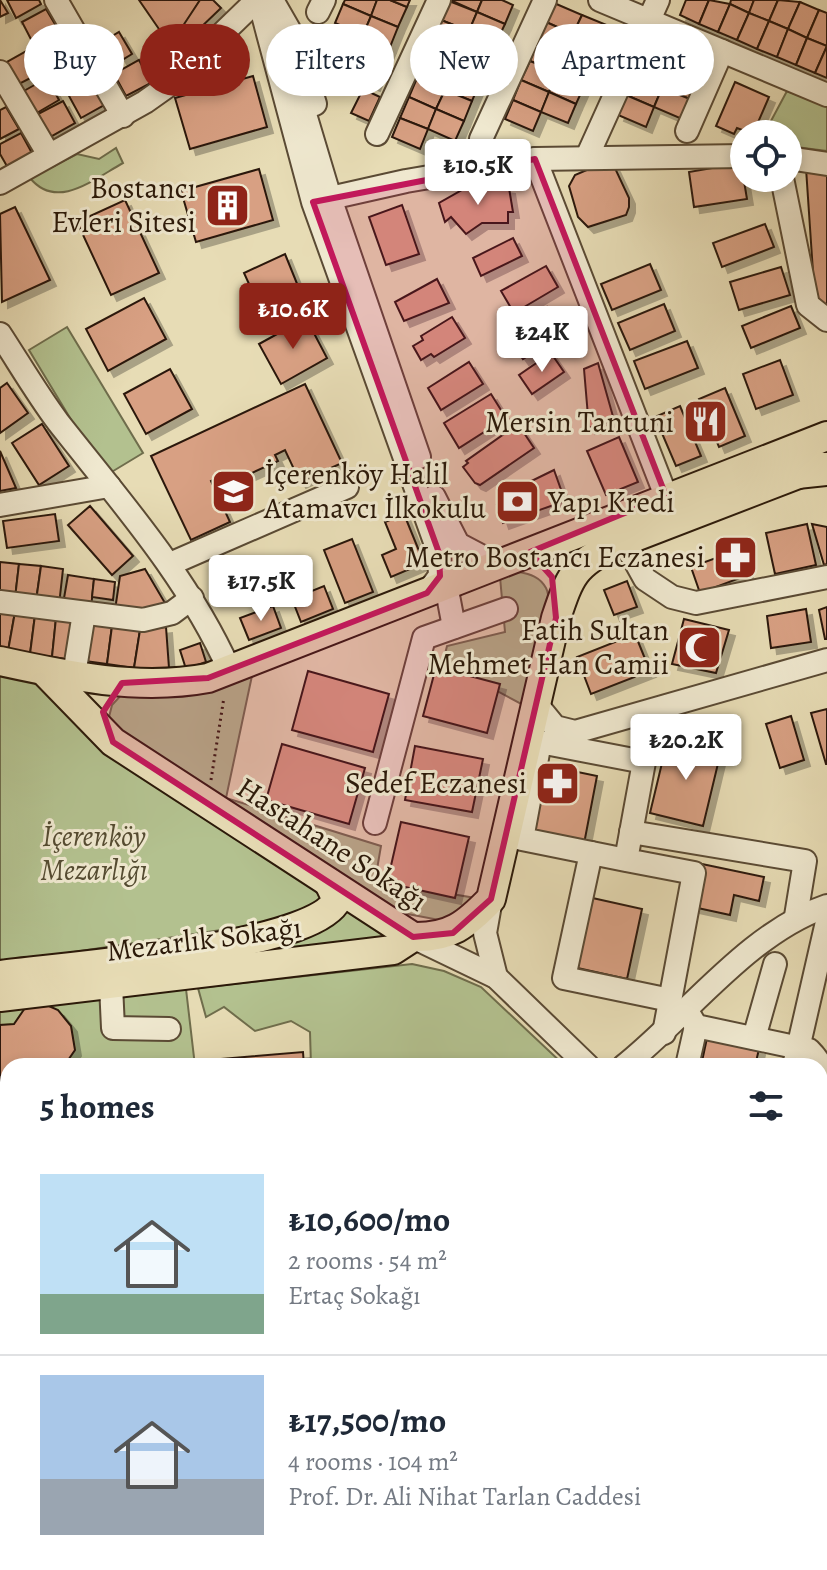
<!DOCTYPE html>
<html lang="en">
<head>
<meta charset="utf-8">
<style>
	body { margin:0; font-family:Alegreya,serif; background:#f2f2f3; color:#1f2937; height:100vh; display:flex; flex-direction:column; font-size:30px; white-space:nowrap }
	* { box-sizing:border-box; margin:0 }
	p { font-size:26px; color:#747a83 }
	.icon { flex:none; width:44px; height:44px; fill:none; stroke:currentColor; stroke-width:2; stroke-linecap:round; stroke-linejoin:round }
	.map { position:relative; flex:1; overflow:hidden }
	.sheet { position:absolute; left:0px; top:1058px; width:828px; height:512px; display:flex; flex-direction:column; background:#fff; border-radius:24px 24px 0 0; box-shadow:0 4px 12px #0003 }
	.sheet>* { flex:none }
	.hud { position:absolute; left:24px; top:24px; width:780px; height:72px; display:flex; gap:16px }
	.controls { position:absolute; left:730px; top:120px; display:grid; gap:16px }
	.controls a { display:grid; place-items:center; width:72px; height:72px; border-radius:50%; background:#fff; box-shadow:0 4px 12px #0003; font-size:40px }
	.price { position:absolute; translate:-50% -68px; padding:0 18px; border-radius:8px; background:#fff; color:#222; font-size:26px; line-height:52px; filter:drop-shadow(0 2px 4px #0008) }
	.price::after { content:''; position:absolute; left:50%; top:48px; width:24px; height:18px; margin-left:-12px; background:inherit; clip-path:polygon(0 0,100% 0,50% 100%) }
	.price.active { background:#8f2418; color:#fff }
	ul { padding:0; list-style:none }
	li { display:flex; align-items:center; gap:24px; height:200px; padding:0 40px }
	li+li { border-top:2px solid #e0e1e3 }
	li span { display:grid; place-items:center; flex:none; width:224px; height:160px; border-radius:0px; color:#555 }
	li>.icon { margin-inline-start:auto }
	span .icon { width:96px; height:96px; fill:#fffc; stroke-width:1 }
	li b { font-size:34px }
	h2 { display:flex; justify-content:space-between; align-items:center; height:96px; padding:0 40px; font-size:34px }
	.pill { padding:0 28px; border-radius:36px; background:#fff; box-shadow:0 4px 12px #0003; font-size:28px; line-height:72px }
	.pill.active { background:#8f2418; color:#fff }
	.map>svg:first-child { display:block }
	.green { fill:#b3c18f; stroke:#6f6d4c; stroke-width:2 }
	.building { fill:#d8a083; stroke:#2b1909; stroke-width:2; filter:url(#shadow) }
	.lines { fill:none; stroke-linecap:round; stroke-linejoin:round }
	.minor-casing { stroke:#5a4a34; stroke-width:26 }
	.major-casing { stroke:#2b1909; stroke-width:32 }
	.highway-casing { stroke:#2b1909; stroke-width:36 }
	.path { stroke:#2b1909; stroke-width:3; stroke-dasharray:2 4; stroke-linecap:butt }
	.minor { stroke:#efe8cf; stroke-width:22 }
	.major { stroke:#e7dcb5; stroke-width:28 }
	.highway { stroke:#e7dcb5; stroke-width:32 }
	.marked { fill:#c2185b; fill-opacity:0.2; stroke:#c2185b; stroke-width:6; stroke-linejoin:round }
	.labels { text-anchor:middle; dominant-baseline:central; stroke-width:6; stroke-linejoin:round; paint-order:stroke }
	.poi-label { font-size:30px; fill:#2b1909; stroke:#efe8cf; text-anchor:end }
	.park-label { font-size:30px; font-style:italic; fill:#544b31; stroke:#efe8cf }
	.street-label { font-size:30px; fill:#2b1909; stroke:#efe8cf }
</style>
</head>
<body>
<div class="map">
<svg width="827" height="1570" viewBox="0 0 827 1570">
	<defs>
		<filter id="shadow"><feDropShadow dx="6" dy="6" stdDeviation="0" flood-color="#0004"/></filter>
	</defs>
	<rect width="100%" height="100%" fill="#e7dcb5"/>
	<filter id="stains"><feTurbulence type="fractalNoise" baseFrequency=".0025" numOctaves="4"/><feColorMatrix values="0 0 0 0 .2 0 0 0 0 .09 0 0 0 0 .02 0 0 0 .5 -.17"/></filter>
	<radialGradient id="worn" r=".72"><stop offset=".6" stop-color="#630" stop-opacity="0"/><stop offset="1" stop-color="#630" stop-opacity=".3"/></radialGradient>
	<g class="green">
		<polygon points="787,91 827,106 827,151 788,146 788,134 764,134"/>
		<path d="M 116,148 L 123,163 C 94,179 57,211 30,178 L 77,154 L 99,159 Z"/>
		<polygon points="67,327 143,453 105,476 29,350"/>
		<path d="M 519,572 C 530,574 540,577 546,588 C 557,609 531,681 525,706 L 443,662 L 447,646 L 505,632 L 500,577 Z"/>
		<polygon points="253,671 226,798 381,846 375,881 481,899 455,923 397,912 120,738 109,717 112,705 124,692"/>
		<polygon points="0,675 40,682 313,882 321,900 307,917 0,963"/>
		<polygon points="345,907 392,936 175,968 331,924"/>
		<polygon points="412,964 444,971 481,987 565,1066 311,1066 310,1032 291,1021 255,1031 224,1007 206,1017 198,988"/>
		<polygon points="186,989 195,1066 8,1066 8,1140 0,1140 0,1007"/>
		<polygon points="445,1562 660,1562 660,1570 446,1570"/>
		<polygon points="671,1562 773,1562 776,1570 672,1570"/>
	</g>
	<g class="building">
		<polygon points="0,0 8,13 0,17"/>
		<polygon points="7,0 39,0 41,4 16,18"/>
		<polygon points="139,0 200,0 172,48"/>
		<polygon points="200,0 213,0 221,8 172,55 167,50"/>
		<polygon points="345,0 377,0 371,16 343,4"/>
		<polygon points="377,0 390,0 407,7 398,27 371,16"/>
		<polygon points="390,0 410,0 407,7"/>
		<polygon points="450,0 482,0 477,12"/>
		<polygon points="482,0 502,0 513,5 505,24 477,12"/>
		<polygon points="686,0 709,0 699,24 680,15"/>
		<polygon points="709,0 730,4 718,32 699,24"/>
		<polygon points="731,0 754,0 749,13 730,4"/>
		<polygon points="754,0 778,0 769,21 749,13"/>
		<polygon points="778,0 800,2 788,29 769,21"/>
		<polygon points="449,1 477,12 469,31 441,20"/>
		<polygon points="800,2 819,10 807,38 788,29"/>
		<polygon points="554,3 582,15 573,34 546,22"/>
		<polygon points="343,4 371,16 363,35 335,23"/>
		<polygon points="730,4 749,13 737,40 718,32"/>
		<polygon points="46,9 59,31 34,45 22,22"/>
		<polygon points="819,10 827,13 827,46 807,38"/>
		<polygon points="477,12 505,24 496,43 469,31"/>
		<polygon points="749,13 769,21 757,49 737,40"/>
		<polygon points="582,15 609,26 601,45 573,34"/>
		<polygon points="371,16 398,27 390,47 363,35"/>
		<polygon points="441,20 469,31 461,52 433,40"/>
		<polygon points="769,21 788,29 777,57 757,49"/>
		<polygon points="546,22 573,34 565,53 538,41"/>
		<polygon points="788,29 807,38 796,65 777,57"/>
		<polygon points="469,31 496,43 488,63 461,52"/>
		<polygon points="119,32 132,54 122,60 109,38"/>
		<polygon points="68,34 81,59 54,74 40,49"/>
		<polygon points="573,34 601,45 593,65 565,53"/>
		<polygon points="363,35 390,47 382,66 355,54"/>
		<polygon points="651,37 678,49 670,69 642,57"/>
		<polygon points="807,38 827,46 815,73 796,65"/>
		<polygon points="433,40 461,52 453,71 425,59"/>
		<polygon points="538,41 565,53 557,72 530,61"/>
		<polygon points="827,46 827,78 815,73"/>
		<polygon points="32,48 44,71 19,84 7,62"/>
		<polygon points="678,49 706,61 698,80 670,69"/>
		<polygon points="461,52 488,63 480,82 453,71"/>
		<polygon points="565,53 593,65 585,84 557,72"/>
		<polygon points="355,54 382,66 374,85 347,73"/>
		<polygon points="642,57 670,69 662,88 634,76"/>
		<polygon points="425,59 453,71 445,90 417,78"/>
		<polygon points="139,60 151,83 126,96 114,74"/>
		<polygon points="530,61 557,72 549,92 521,80"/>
		<polygon points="670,69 698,80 690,99 662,88"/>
		<polygon points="453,71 480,82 472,101 445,90"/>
		<polygon points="557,72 585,84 576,104 549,92"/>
		<polygon points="253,76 267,127 190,149 175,98"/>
		<polygon points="634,76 662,88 654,107 626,95"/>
		<polygon points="47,78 59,100 35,114 22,92"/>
		<polygon points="417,78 445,90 436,109 409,97"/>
		<polygon points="521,80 549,92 541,112 513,100"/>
		<polygon points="94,82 106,104 81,118 69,96"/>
		<polygon points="735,82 769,97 753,134 737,128 734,134 716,126"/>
		<polygon points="662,88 690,99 682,119 654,107"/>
		<polygon points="363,89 380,97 369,121 351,113"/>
		<polygon points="445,90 472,101 464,121 436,109"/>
		<polygon points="549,92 576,104 568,123 541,112"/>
		<polygon points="626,95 654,107 646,127 618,115"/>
		<polygon points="409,97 436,109 428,129 400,118"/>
		<polygon points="513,100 541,112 533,131 505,119"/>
		<polygon points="63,101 75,123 50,137 38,114"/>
		<polygon points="6,107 19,129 0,139 0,110"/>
		<polygon points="436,109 464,121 455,141 428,129"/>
		<polygon points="400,118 428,129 420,149 392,137"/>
		<polygon points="21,133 33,155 8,168 0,154 0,144"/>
		<polygon points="603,163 614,166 629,198 629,207 626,215 588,227 578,217 569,186 575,175"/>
		<polygon points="741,163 747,199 694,207 689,172"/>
		<polygon points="806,168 827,174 827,306 815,302"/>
		<polygon points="259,169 273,220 196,242 181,191"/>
		<polygon points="487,185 509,188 513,212 508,212 508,223 482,223 466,234 451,217 445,222 439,203 462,190"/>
		<polygon points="125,200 159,273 111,295 77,222"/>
		<polygon points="402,205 419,254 386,265 369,217"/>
		<polygon points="15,207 50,280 2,302 0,214"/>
		<polygon points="765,224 774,247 722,267 713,243"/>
		<polygon points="513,238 522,256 481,276 473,258"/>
		<polygon points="285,254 300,291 260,308 244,273"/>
		<polygon points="650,264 661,290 612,310 601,284"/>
		<polygon points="546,266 558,287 514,313 501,291"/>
		<polygon points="781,267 790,295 739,310 730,282"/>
		<polygon points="437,279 449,303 404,321 395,302"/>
		<polygon points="144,298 166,339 108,371 86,329"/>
		<polygon points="664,304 675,331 630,350 618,323"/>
		<polygon points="791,306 800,328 751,348 742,326"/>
		<polygon points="547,307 563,332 523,359 506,335"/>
		<polygon points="452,317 465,338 434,357 431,354 421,360 413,346 423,340 421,336"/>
		<polygon points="306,318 327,358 281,384 259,344"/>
		<polygon points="687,341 698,368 645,389 634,361"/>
		<polygon points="551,353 564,372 532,394 519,375"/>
		<polygon points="780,360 793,395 756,409 743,374"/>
		<polygon points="469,362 483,384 441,410 428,388"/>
		<polygon points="598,363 614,420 589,428 584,369"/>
		<polygon points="170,369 192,409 146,434 124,394"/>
		<polygon points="7,383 28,413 0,433 0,388"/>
		<polygon points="305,384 342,463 300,482 285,450 275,455 278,461 232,482 228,473 211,481 230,522 191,540 151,456"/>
		<polygon points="725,388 745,436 719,447 699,399"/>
		<polygon points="491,394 506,418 459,448 444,423"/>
		<polygon points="680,406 701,456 676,466 655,417"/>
		<polygon points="42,424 69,466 39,485 12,443"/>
		<polygon points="518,424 534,448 480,485 475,483 463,467 468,463 466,461"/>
		<polygon points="619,437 638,482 606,495 587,451"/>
		<polygon points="0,451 16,488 0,491"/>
		<polygon points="554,470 565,501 503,523 497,505 518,497 515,489"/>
		<polygon points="90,506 133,556 112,575 68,525"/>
		<polygon points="55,514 59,541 7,548 3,521"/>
		<polygon points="404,514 424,563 391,577 382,555 396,549 385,522"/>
		<polygon points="807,524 816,565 775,574 766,533"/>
		<polygon points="812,524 827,527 827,564 824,565"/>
		<polygon points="352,539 373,592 345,603 324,550"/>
		<polygon points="738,550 748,575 700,593 691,567"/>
		<polygon points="0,562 19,564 15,598 0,594"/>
		<polygon points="19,564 41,566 36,601 15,598"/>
		<polygon points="41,566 63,569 59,605 36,601"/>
		<polygon points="145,569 165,603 143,615 115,610 120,576"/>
		<polygon points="68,575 94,579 91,608 63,604"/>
		<polygon points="94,579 115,582 113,600 92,597"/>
		<polygon points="627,581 637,607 614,615 604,590"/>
		<polygon points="324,586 333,609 301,622 292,599"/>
		<polygon points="273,606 281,628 249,640 240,618"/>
		<polygon points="827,607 827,639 825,639 819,610"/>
		<polygon points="0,609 15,612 8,651 0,649"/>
		<polygon points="806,609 811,642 771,648 767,616"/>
		<polygon points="15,612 35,615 30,654 8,651"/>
		<polygon points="35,615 56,618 52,657 30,654"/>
		<polygon points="56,618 78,620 74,660 52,657"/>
		<polygon points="684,619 729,630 716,673 672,664"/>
		<polygon points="90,623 112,626 107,664 85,661"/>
		<polygon points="112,626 140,630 134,668 107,664"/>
		<polygon points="166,627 169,668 134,668 140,630"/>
		<polygon points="635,634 650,671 591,694 577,657"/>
		<polygon points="200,643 206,662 186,669 180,650"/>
		<polygon points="436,667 500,684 487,733 423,716"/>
		<polygon points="308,671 389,694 373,752 292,730"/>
		<polygon points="827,709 827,764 826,764 811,713"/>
		<polygon points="791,716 804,760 780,768 766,724"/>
		<polygon points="668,738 721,751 703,826 650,813"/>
		<polygon points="282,744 365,768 349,824 266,800"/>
		<polygon points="415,746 483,759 472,812 405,800"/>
		<polygon points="544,765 597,776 583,849 530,839"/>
		<polygon points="401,822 469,837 455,898 387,883"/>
		<polygon points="702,864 764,877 759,901 734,895 730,915 693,907"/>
		<polygon points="588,897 642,909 627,979 573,967"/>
		<polygon points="42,1003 58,1010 71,1026 75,1050 64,1066 8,1066 8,1118 0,1119 0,1025 14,1024 25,1008"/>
		<polygon points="707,1038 759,1049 755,1066 701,1066"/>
		<polygon points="303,1052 304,1066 223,1066 222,1059"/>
		<polygon points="820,1128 827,1130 827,1205 820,1204"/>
		<polygon points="0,1136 3,1136 4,1155 0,1155"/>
		<polygon points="278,1562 318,1562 319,1570 280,1570"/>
	</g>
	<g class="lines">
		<defs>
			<g id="minor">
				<polyline points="56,0 123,116"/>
				<polyline points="259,0 313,202 439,553 440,576 427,593"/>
				<polyline points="272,0 295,40 315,104"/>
				<polyline points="600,0 827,95"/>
				<polyline points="318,12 324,0"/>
				<polyline points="0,72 49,155"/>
				<polyline points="298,91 330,198 419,457"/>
				<polyline points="687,131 722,51"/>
				<polyline points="377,134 439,0"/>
				<polyline points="481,139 545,0"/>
				<polyline points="587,157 658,0"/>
				<polyline points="788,158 827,164"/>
				<polyline points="535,159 666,496"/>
				<polyline points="782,178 808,305 827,320"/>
				<polyline points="0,183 145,102 169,85 257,0"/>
				<polyline points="317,201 406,181 535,159 744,156"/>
				<path d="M 0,334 C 19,363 37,394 58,422 C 120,501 187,576 229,669"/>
				<polyline points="434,497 458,544 494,563"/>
				<polyline points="0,505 109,486"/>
				<polyline points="624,541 645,579 672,597 696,603 827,577"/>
				<polyline points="170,564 347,487"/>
				<polyline points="446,585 454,627"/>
				<polyline points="0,602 143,620 172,613 192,598"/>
				<polyline points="74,675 84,613"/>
				<polyline points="537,705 555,727 575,732 827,660"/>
				<polyline points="375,823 424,638 506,609"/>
				<polyline points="631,832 805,861 796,916"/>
				<polyline points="591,853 564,978 670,1000"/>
				<polyline points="626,860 522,839 540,742 644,762 626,860 694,873 664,1033"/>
				<polyline points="491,899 485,933 496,977"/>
				<polyline points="413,937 496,977 588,1066"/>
				<polyline points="111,985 113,1028 169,1029"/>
				<path d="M 687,1011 L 696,1026 L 809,1050 C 823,1064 824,1071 820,1090"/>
				<polyline points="754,1038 775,964"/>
				<path d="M 624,1066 C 688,1015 749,932 827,906"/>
				<polyline points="687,1066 696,1026"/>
				<polyline points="794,1066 827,922"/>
				<polyline points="820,1111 827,1113"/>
				<polyline points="820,1223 827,1225"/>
				<polyline points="820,1316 827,1337"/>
				<path d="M 8,1334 C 6,1299 0,1193 8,1168"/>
				<polyline points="0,1372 8,1376"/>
				<polyline points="820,1459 827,1446"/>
				<polyline points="335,1562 337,1570"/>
				<polyline points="431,1562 432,1570"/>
				<polyline points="664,1562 665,1570"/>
				<polyline points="812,1562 817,1570"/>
			</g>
			<g id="major">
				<path d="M 0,661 C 68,676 139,691 208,678 L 827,436"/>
				<polyline points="44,671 113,742 413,937"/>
				<path d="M 413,937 C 450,938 466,925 491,899 L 556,618 C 570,576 574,565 614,545 L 819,466"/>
				<path d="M 0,975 C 59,967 313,949 337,900 L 329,883"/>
				<polyline points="0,997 393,950 413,937"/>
			</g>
			<polyline id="highway" points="797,472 827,469"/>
		</defs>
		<use href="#minor" class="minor-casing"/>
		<use href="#major" class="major-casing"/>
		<use href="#highway" class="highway-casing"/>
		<polyline class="path" points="211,780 224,697"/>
		<use href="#minor" class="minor"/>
		<use href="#major" class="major"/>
		<use href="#highway" class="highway"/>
	</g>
	<path class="marked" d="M 535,159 L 666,496 L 530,552 L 552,577 L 556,618 L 491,899 L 453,933 L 413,937 L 113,742 L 103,712 L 122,683 L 208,678 L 427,593 L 440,576 L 439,553 L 313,202 Z"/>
	<defs>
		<symbol id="building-square" viewBox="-11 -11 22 22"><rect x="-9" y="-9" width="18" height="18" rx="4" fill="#8f2418" stroke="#efe8cf"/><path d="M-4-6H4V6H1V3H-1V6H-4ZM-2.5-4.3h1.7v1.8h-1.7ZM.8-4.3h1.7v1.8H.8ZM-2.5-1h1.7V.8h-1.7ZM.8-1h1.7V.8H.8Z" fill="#fff"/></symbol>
		<symbol id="restaurant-square" viewBox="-11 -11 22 22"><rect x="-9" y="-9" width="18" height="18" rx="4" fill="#8f2418" stroke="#efe8cf"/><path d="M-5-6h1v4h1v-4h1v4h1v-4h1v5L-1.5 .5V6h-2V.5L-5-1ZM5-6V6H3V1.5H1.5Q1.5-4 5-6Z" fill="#fff"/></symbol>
		<symbol id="school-square" viewBox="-11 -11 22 22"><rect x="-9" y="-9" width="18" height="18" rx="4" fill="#8f2418" stroke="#efe8cf"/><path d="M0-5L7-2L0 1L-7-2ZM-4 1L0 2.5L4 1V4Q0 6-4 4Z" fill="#fff"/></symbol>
		<symbol id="bank-square" viewBox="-11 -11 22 22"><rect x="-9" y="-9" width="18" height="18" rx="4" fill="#8f2418" stroke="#efe8cf"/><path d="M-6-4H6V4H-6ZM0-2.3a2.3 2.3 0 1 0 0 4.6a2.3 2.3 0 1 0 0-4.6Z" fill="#fff"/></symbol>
		<symbol id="pharmacy-square" viewBox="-11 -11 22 22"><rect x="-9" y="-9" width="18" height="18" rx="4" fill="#8f2418" stroke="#efe8cf"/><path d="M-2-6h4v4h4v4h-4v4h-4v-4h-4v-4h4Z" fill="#fff"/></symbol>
		<symbol id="mosque-square" viewBox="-11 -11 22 22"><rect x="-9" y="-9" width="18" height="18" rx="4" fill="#8f2418" stroke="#efe8cf"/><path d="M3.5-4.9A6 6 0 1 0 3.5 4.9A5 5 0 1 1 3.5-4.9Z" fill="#fff"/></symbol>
	</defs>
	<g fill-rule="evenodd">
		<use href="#building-square" x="202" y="180" width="51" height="51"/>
		<use href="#restaurant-square" x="680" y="396" width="51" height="51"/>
		<use href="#school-square" x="208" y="466" width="51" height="51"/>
		<use href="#bank-square" x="492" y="476" width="51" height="51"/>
		<use href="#pharmacy-square" x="710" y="532" width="51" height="51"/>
		<use href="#mosque-square" x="674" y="622" width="51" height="51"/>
		<use href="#pharmacy-square" x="532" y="758" width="51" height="51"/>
	</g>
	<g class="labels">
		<g class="poi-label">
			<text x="196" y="188">Bostancı<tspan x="196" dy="34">Evleri Sitesi</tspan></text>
			<text x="674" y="422">Mersin Tantuni</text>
			<text x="264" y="474" text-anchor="start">İçerenköy Halil<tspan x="264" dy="34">Atamavcı İlkokulu</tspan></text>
			<text x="548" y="502" text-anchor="start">Yapı Kredi</text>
			<text x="705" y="557">Metro Bostancı Eczanesi</text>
			<text x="669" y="630">Fatih Sultan<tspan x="669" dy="34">Mehmet Han Camii</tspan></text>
			<text x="527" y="783">Sedef Eczanesi</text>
		</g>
		<g class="park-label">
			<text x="94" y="836">İçerenköy<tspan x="94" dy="34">Mezarlığı</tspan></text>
		</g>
		<g class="street-label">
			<text transform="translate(332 844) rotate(33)">Hastahane Sokağı</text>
			<text transform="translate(204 939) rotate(-7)">Mezarlık Sokağı</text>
		</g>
	</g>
	<rect width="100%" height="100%" filter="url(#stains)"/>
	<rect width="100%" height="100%" fill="url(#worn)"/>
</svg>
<div class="controls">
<a><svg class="icon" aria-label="locate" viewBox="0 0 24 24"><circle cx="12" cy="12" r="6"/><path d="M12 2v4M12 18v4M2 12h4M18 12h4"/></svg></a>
</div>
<b class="price" style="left:478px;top:207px">₺10.5K</b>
<b class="price active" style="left:293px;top:351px">₺10.6K</b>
<b class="price" style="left:542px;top:374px">₺24K</b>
<b class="price" style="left:261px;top:623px">₺17.5K</b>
<b class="price" style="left:686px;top:782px">₺20.2K</b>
<div class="hud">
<a class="pill">Buy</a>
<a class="pill active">Rent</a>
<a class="pill">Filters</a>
<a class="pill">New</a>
<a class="pill">Apartment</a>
</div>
<section class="sheet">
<h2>5 homes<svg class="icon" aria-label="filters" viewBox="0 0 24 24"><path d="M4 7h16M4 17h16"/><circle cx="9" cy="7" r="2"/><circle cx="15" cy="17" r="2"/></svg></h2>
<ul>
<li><span style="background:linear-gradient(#bfe0f5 75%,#7fa58c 0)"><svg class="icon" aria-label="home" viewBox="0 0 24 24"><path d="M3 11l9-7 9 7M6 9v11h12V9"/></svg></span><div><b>₺10,600/mo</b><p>2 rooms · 54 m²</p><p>Ertaç Sokağı</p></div></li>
<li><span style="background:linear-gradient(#a9c7e8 65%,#9aa5b1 0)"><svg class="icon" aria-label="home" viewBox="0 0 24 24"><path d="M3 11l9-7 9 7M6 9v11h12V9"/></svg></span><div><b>₺17,500/mo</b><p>4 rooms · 104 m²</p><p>Prof. Dr. Ali Nihat Tarlan Caddesi</p></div></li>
</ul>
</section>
</div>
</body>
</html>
